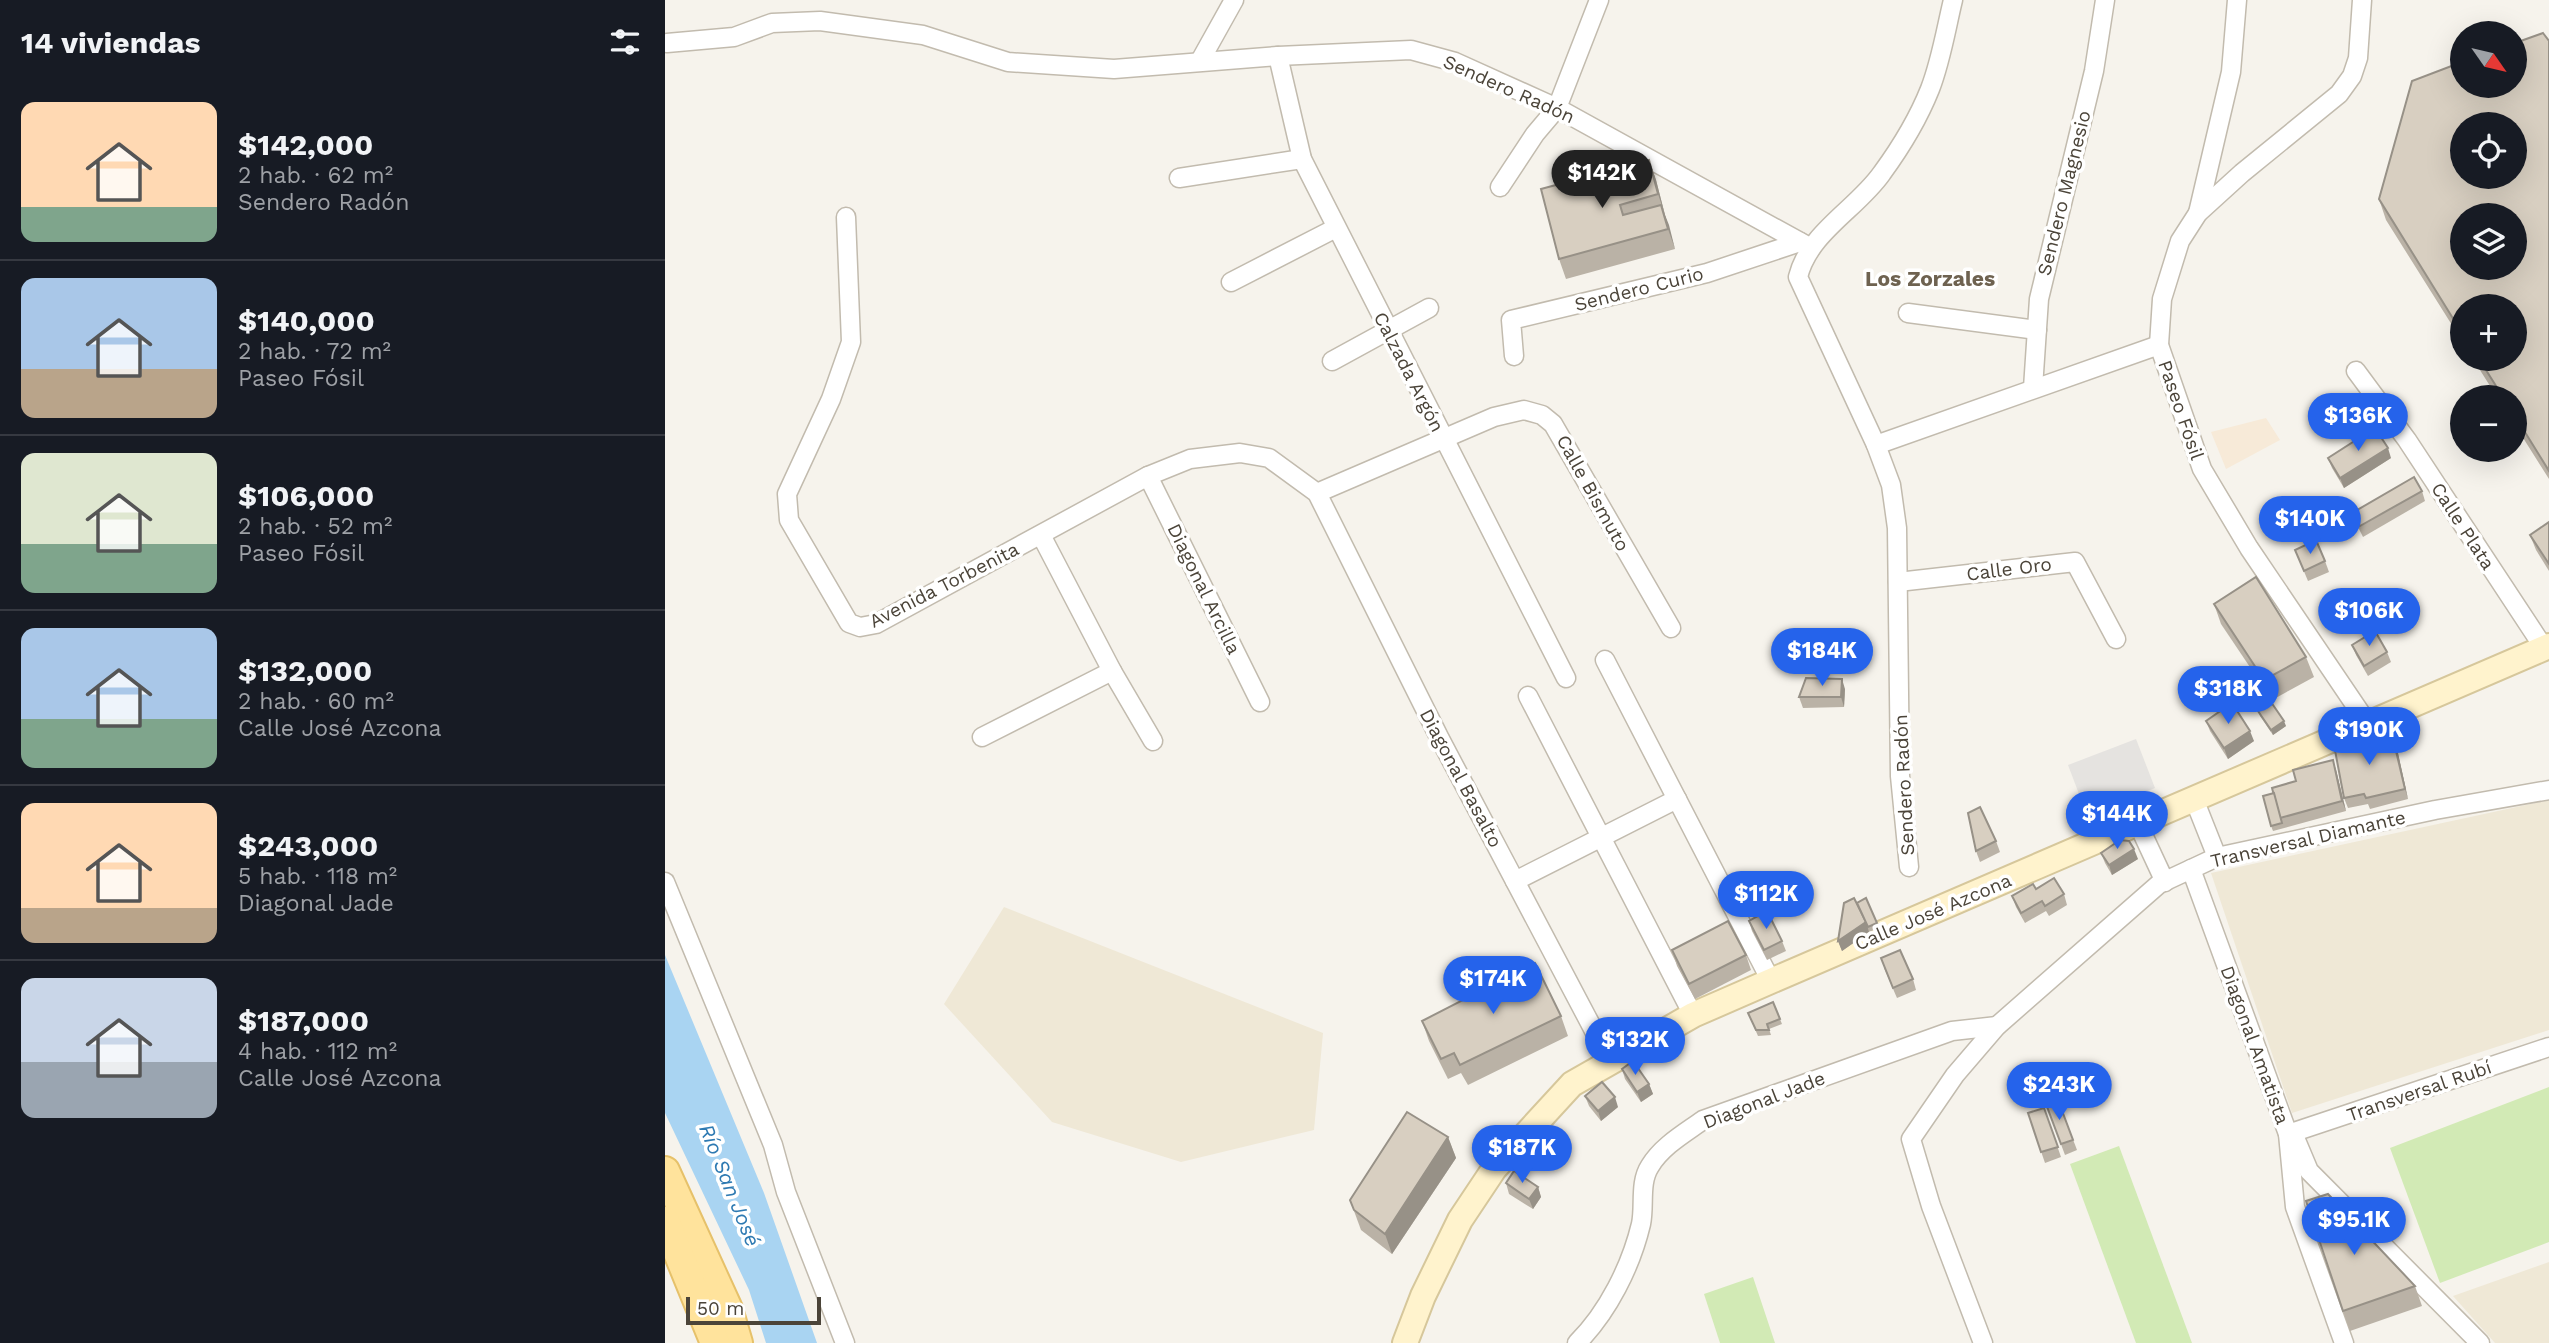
<!DOCTYPE html>
<html lang="es">
<head>
<meta charset="utf-8">
<style>
	body { margin:0; font-family:"Work Sans",sans-serif; background:#20242c; color:#f1f3f6; height:100vh; display:flex; flex-direction:column; font-size:26px; white-space:nowrap }
	* { box-sizing:border-box; margin:0 }
	p { font-size:23px; color:#9ea1a6 }
	.icon { flex:none; width:38px; height:38px; fill:none; stroke:currentColor; stroke-width:2; stroke-linecap:round; stroke-linejoin:round }
	.map { position:relative; flex:1; overflow:hidden }
	.panel { display:flex; flex-direction:column; background:#171b24; width:665px }
	.panel>* { flex:none }
	.needle { width:46px; rotate:124deg }
	.controls { position:absolute; left:1785px; top:21px; display:grid; gap:14px }
	.controls a { display:grid; place-items:center; width:77px; height:77px; border-radius:50%; background:#171b24; box-shadow:0 7px 28px #0002; font-size:35px }
	.scale { position:absolute; left:21px; bottom:18px; width:135px; box-sizing:border-box; padding-left:7px; border:4px solid #4b4439; border-top:0; font-size:19px; line-height:24px; white-space:nowrap; color:#4b4439; -webkit-text-stroke:5px #fff; paint-order:stroke }
	.price { position:absolute; translate:-50% -60px; padding:0 16px; border-radius:24px; background:#2563eb; color:#fff; font-size:23px; line-height:46px; filter:drop-shadow(0 2px 4px #0008) }
	.price::after { content:''; position:absolute; left:50%; top:42px; width:21px; height:16px; margin-left:-10px; background:inherit; clip-path:polygon(0 0,100% 0,50% 100%) }
	.price.selected { background:#222; color:#fff }
	ul { padding:0; list-style:none }
	li { display:flex; align-items:center; gap:21px; height:175px; padding:0 21px }
	li+li { border-top:2px solid #363941 }
	li span { display:grid; place-items:center; flex:none; width:196px; height:140px; border-radius:14px; color:#555 }
	li>.icon { margin-inline-start:auto }
	span .icon { width:84px; height:84px; fill:#fffc; stroke-width:1 }
	li b { font-size:30px }
	h2 { display:flex; justify-content:space-between; align-items:center; height:84px; padding:0 21px; font-size:30px }
	main { display:flex; flex:1; min-height:0 }
	.map>svg:first-child { display:block }
	.commercial { fill:#f7ead8 }
	.education { fill:#efe8d6 }
	.green { fill:#d2eab5 }
	.parking { fill:#e5e3e0 }
	.water { fill:#a9d4f2 }
	.lines { fill:none; stroke-linecap:round; stroke-linejoin:round }
	.minor-casing { stroke:#c2bbae; stroke-width:21 }
	.secondary-casing { stroke:#d6c79b; stroke-width:28 }
	.primary-casing { stroke:#e6c16a; stroke-width:32 }
	.minor { stroke:#fff; stroke-width:18 }
	.secondary { stroke:#fff3cd; stroke-width:24 }
	.primary { stroke:#ffe39c; stroke-width:28 }
	.wall { fill:#bab2a6 }
	.shaded-wall { fill:#979187 }
	.building { fill:#d8cfc1; stroke:#979187; stroke-width:2; fill-rule:evenodd }
	.labels { text-anchor:middle; dominant-baseline:central; stroke-width:7; stroke-linejoin:round; paint-order:stroke }
	.street-label { font-size:19px; fill:#4b4439; stroke:#fff }
	.neighbourhood-label { font-size:21px; font-weight:bold; fill:#6e6250; stroke:#fff }
	.water-label { font-size:21px; font-style:italic; fill:#2e7ab2; stroke:#fff }
</style>
</head>
<body>
<main>
<section class="panel">
<h2>14 viviendas<svg class="icon" aria-label="filters" viewBox="0 0 24 24"><path d="M4 7h16M4 17h16"/><circle cx="9" cy="7" r="2"/><circle cx="15" cy="17" r="2"/></svg></h2>
<ul>
<li><span style="background:linear-gradient(#ffd9b3 75%,#7fa58c 0)"><svg class="icon" aria-label="home" viewBox="0 0 24 24"><path d="M3 11l9-7 9 7M6 9v11h12V9"/></svg></span><div><b>$142,000</b><p>2 hab. · 62 m²</p><p>Sendero Radón</p></div></li>
<li><span style="background:linear-gradient(#a9c7e8 65%,#b9a48a 0)"><svg class="icon" aria-label="home" viewBox="0 0 24 24"><path d="M3 11l9-7 9 7M6 9v11h12V9"/></svg></span><div><b>$140,000</b><p>2 hab. · 72 m²</p><p>Paseo Fósil</p></div></li>
<li><span style="background:linear-gradient(#dfe7d0 65%,#7fa58c 0)"><svg class="icon" aria-label="home" viewBox="0 0 24 24"><path d="M3 11l9-7 9 7M6 9v11h12V9"/></svg></span><div><b>$106,000</b><p>2 hab. · 52 m²</p><p>Paseo Fósil</p></div></li>
<li><span style="background:linear-gradient(#a9c7e8 65%,#7fa58c 0)"><svg class="icon" aria-label="home" viewBox="0 0 24 24"><path d="M3 11l9-7 9 7M6 9v11h12V9"/></svg></span><div><b>$132,000</b><p>2 hab. · 60 m²</p><p>Calle José Azcona</p></div></li>
<li><span style="background:linear-gradient(#ffd9b3 75%,#b9a48a 0)"><svg class="icon" aria-label="home" viewBox="0 0 24 24"><path d="M3 11l9-7 9 7M6 9v11h12V9"/></svg></span><div><b>$243,000</b><p>5 hab. · 118 m²</p><p>Diagonal Jade</p></div></li>
<li><span style="background:linear-gradient(#c9d6e8 60%,#9aa5b1 0)"><svg class="icon" aria-label="home" viewBox="0 0 24 24"><path d="M3 11l9-7 9 7M6 9v11h12V9"/></svg></span><div><b>$187,000</b><p>4 hab. · 112 m²</p><p>Calle José Azcona</p></div></li>
</ul>
</section>
<div class="map">
<svg width="1884" height="1343" viewBox="0 0 1884 1343">
	<rect width="100%" height="100%" fill="#f6f3ec"/>
	<polygon class="commercial" points="1601,418 1615,440 1561,469 1546,432"/>
	<g class="education">
		<polygon points="1884,800 1884,1030 1627,1113 1546,873"/>
		<polygon points="339,907 658,1033 649,1130 516,1162 387,1122 279,1004"/>
		<polygon points="1884,1262 1884,1343 1830,1343 1788,1296"/>
	</g>
	<g class="green">
		<polygon points="1884,1087 1884,1242 1775,1283 1725,1148"/>
		<polygon points="1454,1146 1527,1343 1471,1343 1405,1164"/>
		<polygon points="1088,1277 1110,1343 1055,1343 1039,1294"/>
	</g>
	<polygon class="parking" points="1471,739 1490,788 1422,815 1403,765"/>
	<polygon class="water" points="0,955 99,1193 152,1343 101,1343 84,1290 0,1113"/>
	<g class="lines">
		<defs>
			<g id="minor">
				<polyline points="1697,0 1693,58 1687,76 1674,94 1577,173 1533,213 1515,241 1497,299 1494,345 1537,469 1584,548 1703,724"/>
				<polyline points="2,43 69,37 107,23 155,21 258,35 343,62 449,69 613,56 746,50 790,62 892,108 1146,248"/>
				<polyline points="613,56 637,159 901,678"/>
				<polyline points="535,61 569,0"/>
				<polyline points="514,178 637,159"/>
				<polyline points="835,187 870,134 892,108 934,0"/>
				<polyline points="1533,213 1566,72 1572,0"/>
				<polyline points="181,217 186,342 166,399 122,494 124,520 184,623 195,627 211,624 483,476 525,459 575,453 604,458 652,493 775,739 945,1061"/>
				<polyline points="566,282 669,229"/>
				<polyline points="1243,313 1372,330"/>
				<polyline points="849,356 846,320 1042,273 1135,242"/>
				<polyline points="667,361 764,308"/>
				<polyline points="1691,371 1742,440 1879,648"/>
				<polyline points="1368,388 1374,299 1429,71 1440,0"/>
				<polyline points="1211,445 1494,345"/>
				<polyline points="483,476 595,702"/>
				<polyline points="652,493 829,417 859,410 877,415 888,424 1006,628"/>
				<polyline points="376,535 447,671 488,741"/>
				<polyline points="1233,582 1410,562 1451,639"/>
				<polyline points="940,660 1106,981"/>
				<polyline points="863,696 1028,1015"/>
				<polyline points="317,737 447,671"/>
				<polyline points="1529,799 1552,857"/>
				<polyline points="1473,824 1500,882"/>
				<path d="M 1244,867 L 1235,776 L 1232,528 L 1226,485 L 1211,445 L 1133,277 C 1144,232 1192,209 1217,173 C 1236,147 1253,119 1265,89 C 1276,61 1281,29 1288,0"/>
				<polyline points="1526,869 1623,1134 1630,1207 1679,1343"/>
				<polyline points="850,881 1012,799"/>
				<polyline points="0,882 108,1145 121,1192 180,1343"/>
				<polyline points="1628,1133 1644,1171 1815,1343"/>
				<polyline points="1623,1134 1884,1047"/>
				<path d="M 912,1343 C 943,1312 966,1266 976,1224 C 980,1205 974,1183 985,1166 C 997,1146 1020,1133 1038,1120 L 1287,1031 L 1332,1026"/>
				<polyline points="1318,1343 1266,1206 1246,1139 1290,1075 1332,1026 1494,884 1552,857 1770,810 1884,790"/>
			</g>
			<polyline id="secondary" points="740,1343 758,1296 795,1220 829,1169 907,1084 1028,1015 1106,981 1884,646"/>
			<g id="primary">
				<polyline points="0,1171 63,1309 73,1343"/>
				<polyline points="0,1221 50,1343"/>
			</g>
		</defs>
		<use href="#minor" class="minor-casing"/>
		<use href="#secondary" class="secondary-casing"/>
		<use href="#primary" class="primary-casing"/>
		<use href="#minor" class="minor"/>
		<use href="#secondary" class="secondary"/>
		<use href="#primary" class="primary"/>
	</g>
	<g class="wall">
		<polygon points="1884,41 1884,479 1850,425 1850,397 1832,397 1808,359 1850,359 1797,306 1797,341 1721,220 1714,199"/>
		<polygon points="984,160 991,180 1000,215 1010,249 901,279 894,259"/>
		<polygon points="1663,458 1726,458 1679,488 1667,468"/>
		<polygon points="1757,491 1760,501 1698,537 1691,523 1687,513"/>
		<polygon points="1884,522 1884,571 1871,550 1865,535"/>
		<polygon points="1630,550 1660,561 1664,572 1643,581"/>
		<polygon points="1549,604 1641,657 1649,677 1607,700 1556,624"/>
		<polygon points="1687,645 1722,652 1726,662 1703,676 1691,655"/>
		<polygon points="1180,689 1179,707 1138,708 1134,697"/>
		<polygon points="1593,711 1621,726 1608,735 1595,716"/>
		<polygon points="1541,721 1589,741 1563,759 1545,731"/>
		<polygon points="1731,744 1743,799 1705,809 1703,804 1683,808 1679,798"/>
		<polygon points="1671,770 1681,811 1608,831 1606,826 1609,793"/>
		<polygon points="1331,841 1335,852 1315,862 1311,851"/>
		<polygon points="1436,853 1473,859 1447,875 1440,863"/>
		<polygon points="1371,889 1399,894 1402,905 1384,916 1381,911 1360,923 1351,907 1347,896"/>
		<polygon points="1192,903 1212,923 1214,928 1204,932 1177,951 1173,941"/>
		<polygon points="1084,921 1117,941 1121,951 1102,960 1087,931"/>
		<polygon points="1007,950 1081,955 1086,970 1030,999 1012,966"/>
		<polygon points="1219,968 1248,979 1251,990 1232,998"/>
		<polygon points="1108,1002 1117,1024 1104,1029 1106,1035 1093,1036 1083,1013"/>
		<polygon points="896,1016 903,1036 803,1085 796,1073 783,1079 764,1041 757,1021"/>
		<polygon points="957,1069 984,1084 988,1094 976,1102 960,1079"/>
		<polygon points="920,1096 953,1107 936,1121 924,1106"/>
		<polygon points="1393,1100 1412,1150 1400,1155 1381,1104"/>
		<polygon points="1379,1108 1396,1157 1380,1163 1363,1113"/>
		<polygon points="783,1137 791,1158 727,1254 696,1230 685,1200"/>
		<polygon points="841,1183 873,1187 876,1197 868,1209 844,1194"/>
		<polygon points="1750,1286 1757,1306 1685,1331 1678,1311"/>
	</g>
	<g class="shaded-wall">
		<polygon points="984,160 991,180 1000,215 993,194"/>
		<polygon points="996,205 1004,225 1010,249 1003,229"/>
		<polygon points="1723,448 1726,458 1679,488 1675,478"/>
		<polygon points="1177,679 1180,689 1179,707 1176,697"/>
		<polygon points="1619,721 1621,726 1608,735 1606,730"/>
		<polygon points="1585,731 1589,741 1563,759 1559,748"/>
		<polygon points="1727,734 1731,744 1743,799 1740,789"/>
		<polygon points="1668,760 1671,770 1681,811 1677,801"/>
		<polygon points="1469,849 1473,859 1447,875 1444,865"/>
		<polygon points="1201,922 1204,932 1177,951 1173,941"/>
		<polygon points="984,1084 988,1094 976,1102 972,1092"/>
		<polygon points="950,1097 953,1107 936,1121 933,1111"/>
		<polygon points="783,1137 791,1158 727,1254 720,1234"/>
		<polygon points="873,1187 876,1197 868,1209 864,1199"/>
	</g>
	<g class="building">
		<path d="M 1878,33 L 1884,41 L 1884,471 L 1850,416 L 1850,397 L 1838,397 L 1814,359 L 1850,359 L 1850,306 L 1797,306 L 1797,333 L 1714,199 L 1747,81 L 1797,62 L 1797,86 L 1850,86 L 1850,43 ZM 1797,124 L 1850,124 L 1850,177 L 1797,177 ZM 1797,215 L 1850,215 L 1850,268 L 1797,268 Z"/>
		<polygon points="984,160 993,194 955,205 958,215 996,205 1003,229 894,259 876,189"/>
		<polygon points="1710,428 1723,448 1675,478 1663,458"/>
		<polygon points="1749,477 1757,491 1695,526 1687,513"/>
		<polygon points="1884,522 1884,564 1865,535"/>
		<polygon points="1651,540 1660,561 1639,571 1630,550"/>
		<polygon points="1591,577 1641,657 1599,680 1549,604"/>
		<polygon points="1710,631 1722,652 1699,666 1687,645"/>
		<polygon points="1141,678 1177,679 1176,697 1134,697"/>
		<polygon points="1606,702 1619,721 1606,730 1593,711"/>
		<polygon points="1567,703 1585,731 1559,748 1541,721"/>
		<polygon points="1727,734 1740,789 1701,798 1699,794 1679,798 1669,745"/>
		<polygon points="1668,760 1677,801 1615,818 1607,788 1631,781 1628,770"/>
		<polygon points="1609,793 1617,823 1606,826 1598,796"/>
		<polygon points="1315,807 1331,841 1311,851 1303,813"/>
		<polygon points="1455,840 1464,841 1469,849 1444,865 1436,853"/>
		<polygon points="1389,878 1399,894 1380,906 1377,901 1356,913 1347,896 1368,884 1371,889"/>
		<polygon points="1189,898 1201,922 1173,941 1179,903"/>
		<polygon points="1201,898 1212,923 1203,927 1192,903"/>
		<polygon points="1102,911 1117,941 1099,950 1084,921"/>
		<polygon points="1063,921 1081,955 1024,984 1007,950"/>
		<polygon points="1235,950 1248,979 1228,988 1216,958"/>
		<polygon points="870,963 896,1016 795,1065 789,1053 776,1059 757,1021"/>
		<polygon points="1108,1002 1115,1019 1102,1024 1104,1030 1091,1030 1083,1013"/>
		<polygon points="968,1061 984,1084 972,1092 957,1069"/>
		<polygon points="937,1082 950,1097 933,1111 920,1096"/>
		<polygon points="1393,1100 1408,1140 1396,1144 1381,1104"/>
		<polygon points="1379,1108 1393,1147 1376,1152 1363,1113"/>
		<polygon points="742,1112 783,1137 720,1234 689,1210 685,1200"/>
		<polygon points="849,1171 873,1187 864,1199 841,1183"/>
		<polygon points="1663,1194 1750,1286 1678,1311 1641,1201"/>
	</g>
	<g class="labels">
		<g class="street-label">
			<text transform="translate(844 89) rotate(24)">Sendero Radón</text>
			<text transform="translate(1399 193) rotate(-76)">Sendero Magnesio</text>
			<text transform="translate(974 289) rotate(-14)">Sendero Curio</text>
			<text transform="translate(744 372) rotate(63)">Calzada Argón</text>
			<text transform="translate(1516 410) rotate(71)">Paseo Fósil</text>
			<text transform="translate(928 493) rotate(61)">Calle Bismuto</text>
			<text transform="translate(1798 526) rotate(57)">Calle Plata</text>
			<text transform="translate(1344 569) rotate(-7)">Calle Oro</text>
			<text transform="translate(279 585) rotate(-27)">Avenida Torbenita</text>
			<text transform="translate(539 589) rotate(64)">Diagonal Arcilla</text>
			<text transform="translate(796 778) rotate(62)">Diagonal Basalto</text>
			<text transform="translate(1239 785) rotate(-93)">Sendero Radón</text>
			<text transform="translate(1643 839) rotate(-13)">Transversal Diamante</text>
			<text transform="translate(1268 912) rotate(-23)">Calle José Azcona</text>
			<text transform="translate(1590 1045) rotate(70)">Diagonal Amatista</text>
			<text transform="translate(1754 1091) rotate(-19)">Transversal Rubí</text>
			<text transform="translate(1099 1100) rotate(-21)">Diagonal Jade</text>
		</g>
		<g class="neighbourhood-label">
			<text x="1265" y="278">Los Zorzales</text>
		</g>
		<g class="water-label">
			<text transform="translate(65 1185) rotate(68)">Río San José</text>
		</g>
	</g>
</svg>
<div class="controls">
<a><svg class="needle" viewBox="-14 -14 28 28"><path d="M0-13l5 13h-10z" fill="#e53935"/><path d="M0 13l5-13h-10z" fill="#9ea1a6"/></svg></a>
<a><svg class="icon" aria-label="locate" viewBox="0 0 24 24"><circle cx="12" cy="12" r="6"/><path d="M12 2v4M12 18v4M2 12h4M18 12h4"/></svg></a>
<a><svg class="icon" aria-label="layers" viewBox="0 0 24 24"><path d="M12 4l9 5-9 5-9-5zM3 14l9 5 9-5"/></svg></a>
<a>+</a>
<a>−</a>
</div>
<div class="scale">50 m</div>
<b class="price selected" style="left:937px;top:210px">$142K</b>
<b class="price" style="left:1693px;top:453px">$136K</b>
<b class="price" style="left:1645px;top:556px">$140K</b>
<b class="price" style="left:1704px;top:648px">$106K</b>
<b class="price" style="left:1157px;top:688px">$184K</b>
<b class="price" style="left:1563px;top:726px">$318K</b>
<b class="price" style="left:1704px;top:767px">$190K</b>
<b class="price" style="left:1452px;top:851px">$144K</b>
<b class="price" style="left:1101px;top:931px">$112K</b>
<b class="price" style="left:828px;top:1016px">$174K</b>
<b class="price" style="left:970px;top:1077px">$132K</b>
<b class="price" style="left:1394px;top:1122px">$243K</b>
<b class="price" style="left:857px;top:1185px">$187K</b>
<b class="price" style="left:1689px;top:1257px">$95.1K</b>
</div>
</main>
</body>
</html>
